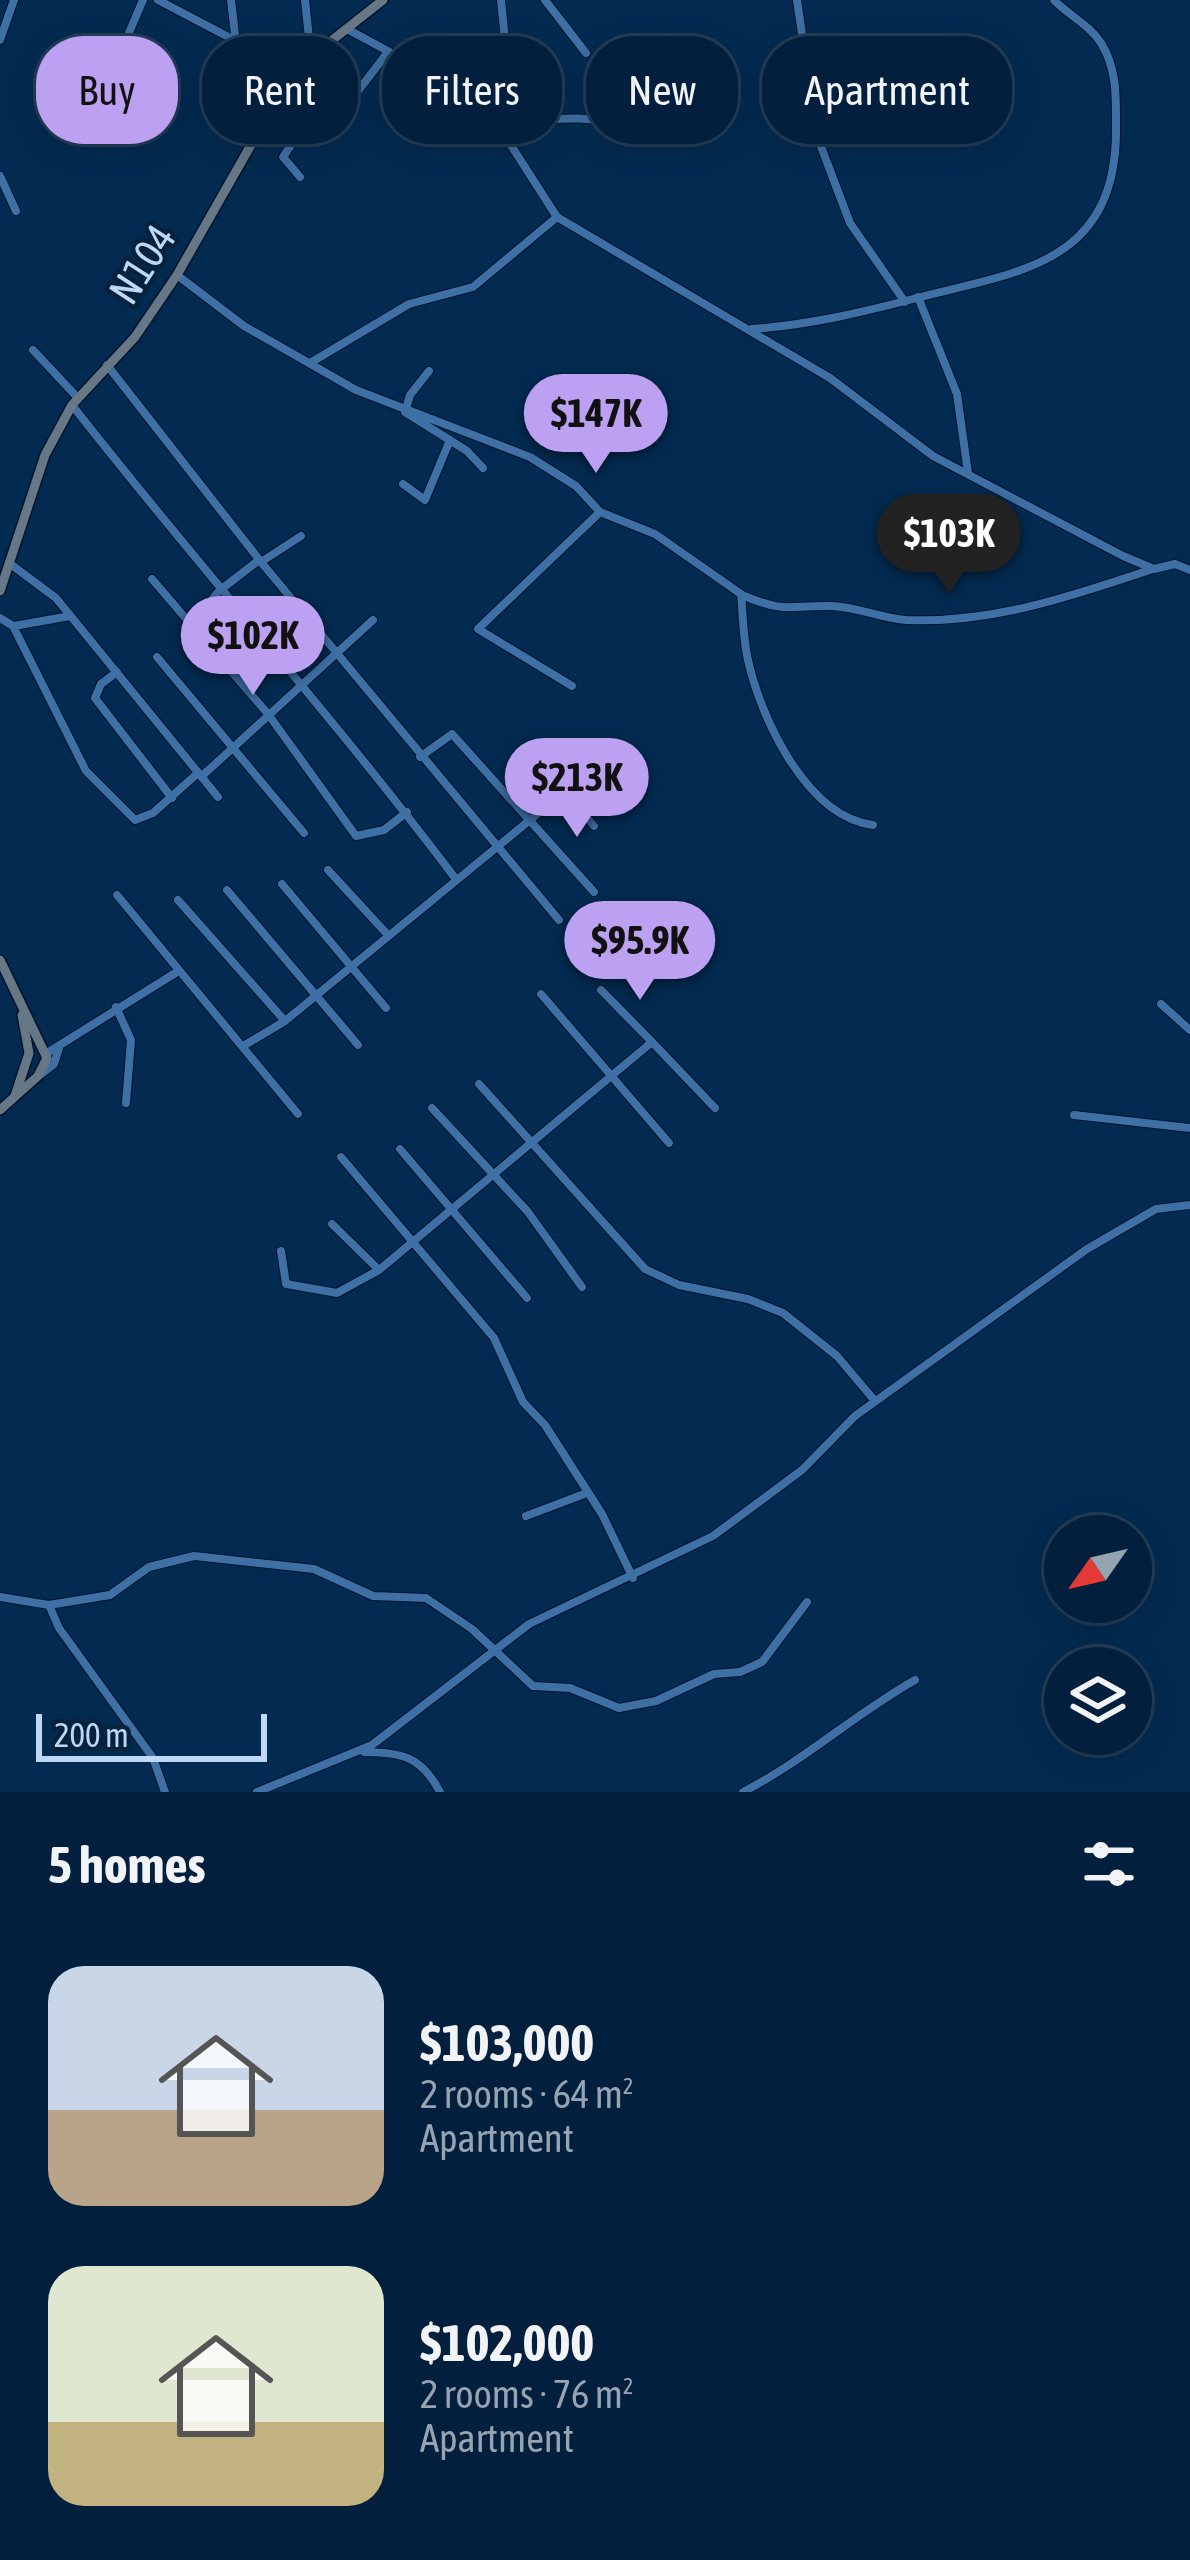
<!DOCTYPE html>
<html lang="en">
<head>
<meta charset="utf-8">
<style>
	body { margin:0; font-family:"Asap Condensed",sans-serif; background:#0c2844; color:#f1f3f6; height:100vh; display:flex; flex-direction:column; font-size:45px; white-space:nowrap }
	* { box-sizing:border-box; margin:0 }
	p { font-size:39px; color:#96a3b0 }
	.icon { flex:none; width:66px; height:66px; fill:none; stroke:currentColor; stroke-width:2; stroke-linecap:round; stroke-linejoin:round }
	.map { position:relative; height:1792px; overflow:hidden }
	.side { display:flex; flex-direction:column; background:#02203d; flex:1 }
	.side>* { flex:none }
	.guide { position:absolute; left:36px; top:36px; width:1119px; height:108px; display:flex; gap:24px }
	.needle { width:78px; rotate:236deg }
	.controls { position:absolute; left:1044px; top:1515px; display:grid; gap:24px }
	.controls a { display:grid; place-items:center; width:108px; height:108px; border-radius:50%; background:#02203d; box-shadow:0 6px 30px #0003,0 0 0 3px #233e57; font-size:60px }
	.scale { position:absolute; left:36px; bottom:30px; width:231px; box-sizing:border-box; padding-left:12px; border:6px solid #bed8f6; border-top:0; font-size:33px; line-height:42px; white-space:nowrap; color:#bed8f6; -webkit-text-stroke:9px #07223d; paint-order:stroke }
	.price { position:absolute; translate:-50% -102px; padding:0 27px; border-radius:42px; background:#bca0f2; color:#111; font-size:39px; line-height:78px; filter:drop-shadow(0 3px 6px #0008) }
	.price::after { content:''; position:absolute; left:50%; top:72px; width:36px; height:27px; margin-left:-18px; background:inherit; clip-path:polygon(0 0,100% 0,50% 100%) }
	.price.selected { background:#222; color:#fff }
	ul { padding:0; list-style:none }
	li { display:flex; align-items:center; gap:36px; height:300px; padding:0 48px }
	li span { display:grid; place-items:center; flex:none; width:336px; height:240px; border-radius:36px; color:#555 }
	li>.icon { margin-inline-start:auto }
	span .icon { width:144px; height:144px; fill:#fffc; stroke-width:1 }
	li b { font-size:51px }
	h2 { display:flex; justify-content:space-between; align-items:center; height:144px; padding:0 48px; font-size:51px }
	.tag { padding:0 42px; border-radius:48px; background:#02203d; box-shadow:0 6px 30px #0003,0 0 0 3px #233e57; font-size:42px; line-height:108px }
	.tag.selected { background:#bca0f2; color:#111 }
	.map>svg:first-child { display:block }
	.lines { fill:none; stroke-linecap:round; stroke-linejoin:round }
	.street-casing { stroke:#00132d; stroke-width:10 }
	.secondary-casing { stroke:#00132d; stroke-width:12 }
	.street { stroke:#3e70a5; stroke-width:8 }
	.secondary { stroke:#667886; stroke-width:9 }
	.labels { text-anchor:middle; dominant-baseline:central; stroke-width:9; stroke-linejoin:round; paint-order:stroke }
	.street-label { font-size:42px; fill:#bed8f6; stroke:#07223d }
</style>
</head>
<body>
<div class="map">
<svg width="1190" height="1792" viewBox="0 0 1190 1792">
	<rect width="100%" height="100%" fill="#032b51"/>
	<g class="lines">
		<defs>
			<g id="street">
				<polyline points="158,0 293,71"/>
				<polyline points="231,0 236,43"/>
				<polyline points="305,0 311,57"/>
				<polyline points="545,0 586,53"/>
				<polyline points="797,0 817,136 850,223 905,302"/>
				<polyline points="347,29 462,91 498,125 557,217 830,378 933,456 1123,556 1154,569 1175,564 1190,570"/>
				<polyline points="0,40 14,0"/>
				<polyline points="603,69 621,105 621,121"/>
				<polyline points="462,91 505,40 501,0"/>
				<polyline points="94,118 111,111 128,86 132,68 125,42 143,0"/>
				<path d="M 498,125 C 551,119 594,111 643,133"/>
				<polyline points="0,176 16,211"/>
				<polyline points="300,177 283,157 313,112 334,118 341,113 388,52"/>
				<path d="M 177,275 L 244,326 L 356,390 L 530,457 L 576,486 L 600,512 L 655,534 L 741,594 C 743,616 743,639 748,660 C 761,719 807,817 873,825"/>
				<polyline points="918,297 957,394 968,473"/>
				<path d="M 752,329 C 808,325 859,313 913,299 C 1014,272 1115,267 1116,132 C 1116,101 1118,70 1101,43 C 1090,25 1068,15 1054,0"/>
				<polyline points="33,350 77,397"/>
				<polyline points="310,363 409,304 473,287 557,217"/>
				<polyline points="107,365 261,562 559,920"/>
				<polyline points="429,371 410,395 405,412 467,451 483,468"/>
				<path d="M 72,405 C 197,565 333,716 455,878"/>
				<polyline points="403,484 425,500 450,440"/>
				<polyline points="261,562 301,536"/>
				<polyline points="9,563 56,598 218,797"/>
				<polyline points="152,579 268,714 356,836 384,830 407,812"/>
				<path d="M 742,595 C 787,614 788,605 832,606 C 857,607 881,618 906,620 C 992,624 1072,596 1153,569"/>
				<polyline points="0,618 13,626 86,771 135,820 153,813 198,773"/>
				<polyline points="190,625 219,591 259,560"/>
				<polyline points="14,626 70,616"/>
				<polyline points="157,657 304,833"/>
				<polyline points="117,672 101,684 95,698 172,798"/>
				<polyline points="572,686 478,629 600,512"/>
				<polyline points="420,757 452,734 594,892"/>
				<polyline points="538,760 594,826"/>
				<polyline points="202,776 373,620"/>
				<polyline points="328,870 388,935"/>
				<polyline points="282,884 386,1008"/>
				<polyline points="227,890 358,1045"/>
				<polyline points="117,895 298,1114"/>
				<polyline points="178,900 285,1021"/>
				<polyline points="601,990 652,1042"/>
				<polyline points="541,994 669,1143"/>
				<polyline points="1161,1004 1190,1030"/>
				<polyline points="116,1007 131,1040 126,1103"/>
				<polyline points="245,1045 285,1021 597,765"/>
				<polyline points="47,1053 177,972"/>
				<polyline points="41,1074 54,1064 59,1048"/>
				<polyline points="479,1084 645,1269 679,1285 748,1299 783,1313 837,1356 875,1401"/>
				<polyline points="432,1108 528,1212 582,1287"/>
				<polyline points="1074,1115 1190,1128"/>
				<polyline points="400,1149 527,1298"/>
				<polyline points="341,1157 494,1338 523,1402 545,1425 602,1514 633,1578"/>
				<polyline points="332,1224 379,1270"/>
				<polyline points="281,1251 286,1284 337,1293 379,1270 652,1042 715,1108"/>
				<polyline points="526,1516 587,1493"/>
				<polyline points="0,1597 49,1605 59,1628 153,1758 165,1792"/>
				<polyline points="49,1605 110,1595 149,1567 194,1556 314,1569 373,1596 426,1598 472,1629 533,1686 570,1688 619,1708 656,1701 714,1674 740,1672 762,1662 807,1602"/>
				<path d="M 364,1752 C 403,1753 421,1756 440,1792"/>
				<polyline points="257,1792 372,1745 529,1624 713,1536 802,1470 855,1416 1087,1249 1156,1209 1190,1205"/>
				<path d="M 743,1792 C 805,1760 855,1714 915,1680"/>
			</g>
			<g id="secondary">
				<polyline points="0,591 45,455 72,405 135,337 177,275 293,71 383,0"/>
				<polyline points="0,960 47,1058 38,1076 0,1110"/>
				<polyline points="15,1096 29,1053 22,1015"/>
			</g>
		</defs>
		<use href="#street" class="street-casing"/>
		<use href="#secondary" class="secondary-casing"/>
		<use href="#street" class="street"/>
		<use href="#secondary" class="secondary"/>
	</g>
	<g class="labels">
		<g class="street-label">
			<text transform="translate(142 264) rotate(-57)">N104</text>
		</g>
	</g>
</svg>
<div class="controls">
<a><svg class="needle" viewBox="-14 -14 28 28"><path d="M0-13l5 13h-10z" fill="#e53935"/><path d="M0 13l5-13h-10z" fill="#96a3b0"/></svg></a>
<a><svg class="icon" aria-label="layers" viewBox="0 0 24 24"><path d="M12 4l9 5-9 5-9-5zM3 14l9 5 9-5"/></svg></a>
</div>
<div class="scale">200 m</div>
<b class="price" style="left:596px;top:476px">$147K</b>
<b class="price selected" style="left:949px;top:596px">$103K</b>
<b class="price" style="left:253px;top:698px">$102K</b>
<b class="price" style="left:577px;top:840px">$213K</b>
<b class="price" style="left:640px;top:1003px">$95.9K</b>
<div class="guide">
<a class="tag selected">Buy</a>
<a class="tag">Rent</a>
<a class="tag">Filters</a>
<a class="tag">New</a>
<a class="tag">Apartment</a>
</div>
</div>
<section class="side">
<h2>5 homes<svg class="icon" aria-label="filters" viewBox="0 0 24 24"><path d="M4 7h16M4 17h16"/><circle cx="9" cy="7" r="2"/><circle cx="15" cy="17" r="2"/></svg></h2>
<ul>
<li><span style="background:linear-gradient(#c9d6e8 60%,#b9a48a 0)"><svg class="icon" aria-label="home" viewBox="0 0 24 24"><path d="M3 11l9-7 9 7M6 9v11h12V9"/></svg></span><div><b>$103,000</b><p>2 rooms · 64 m²</p><p>Apartment</p></div></li>
<li><span style="background:linear-gradient(#dfe7d0 65%,#c2b280 0)"><svg class="icon" aria-label="home" viewBox="0 0 24 24"><path d="M3 11l9-7 9 7M6 9v11h12V9"/></svg></span><div><b>$102,000</b><p>2 rooms · 76 m²</p><p>Apartment</p></div></li>
</ul>
</section>
</body>
</html>
